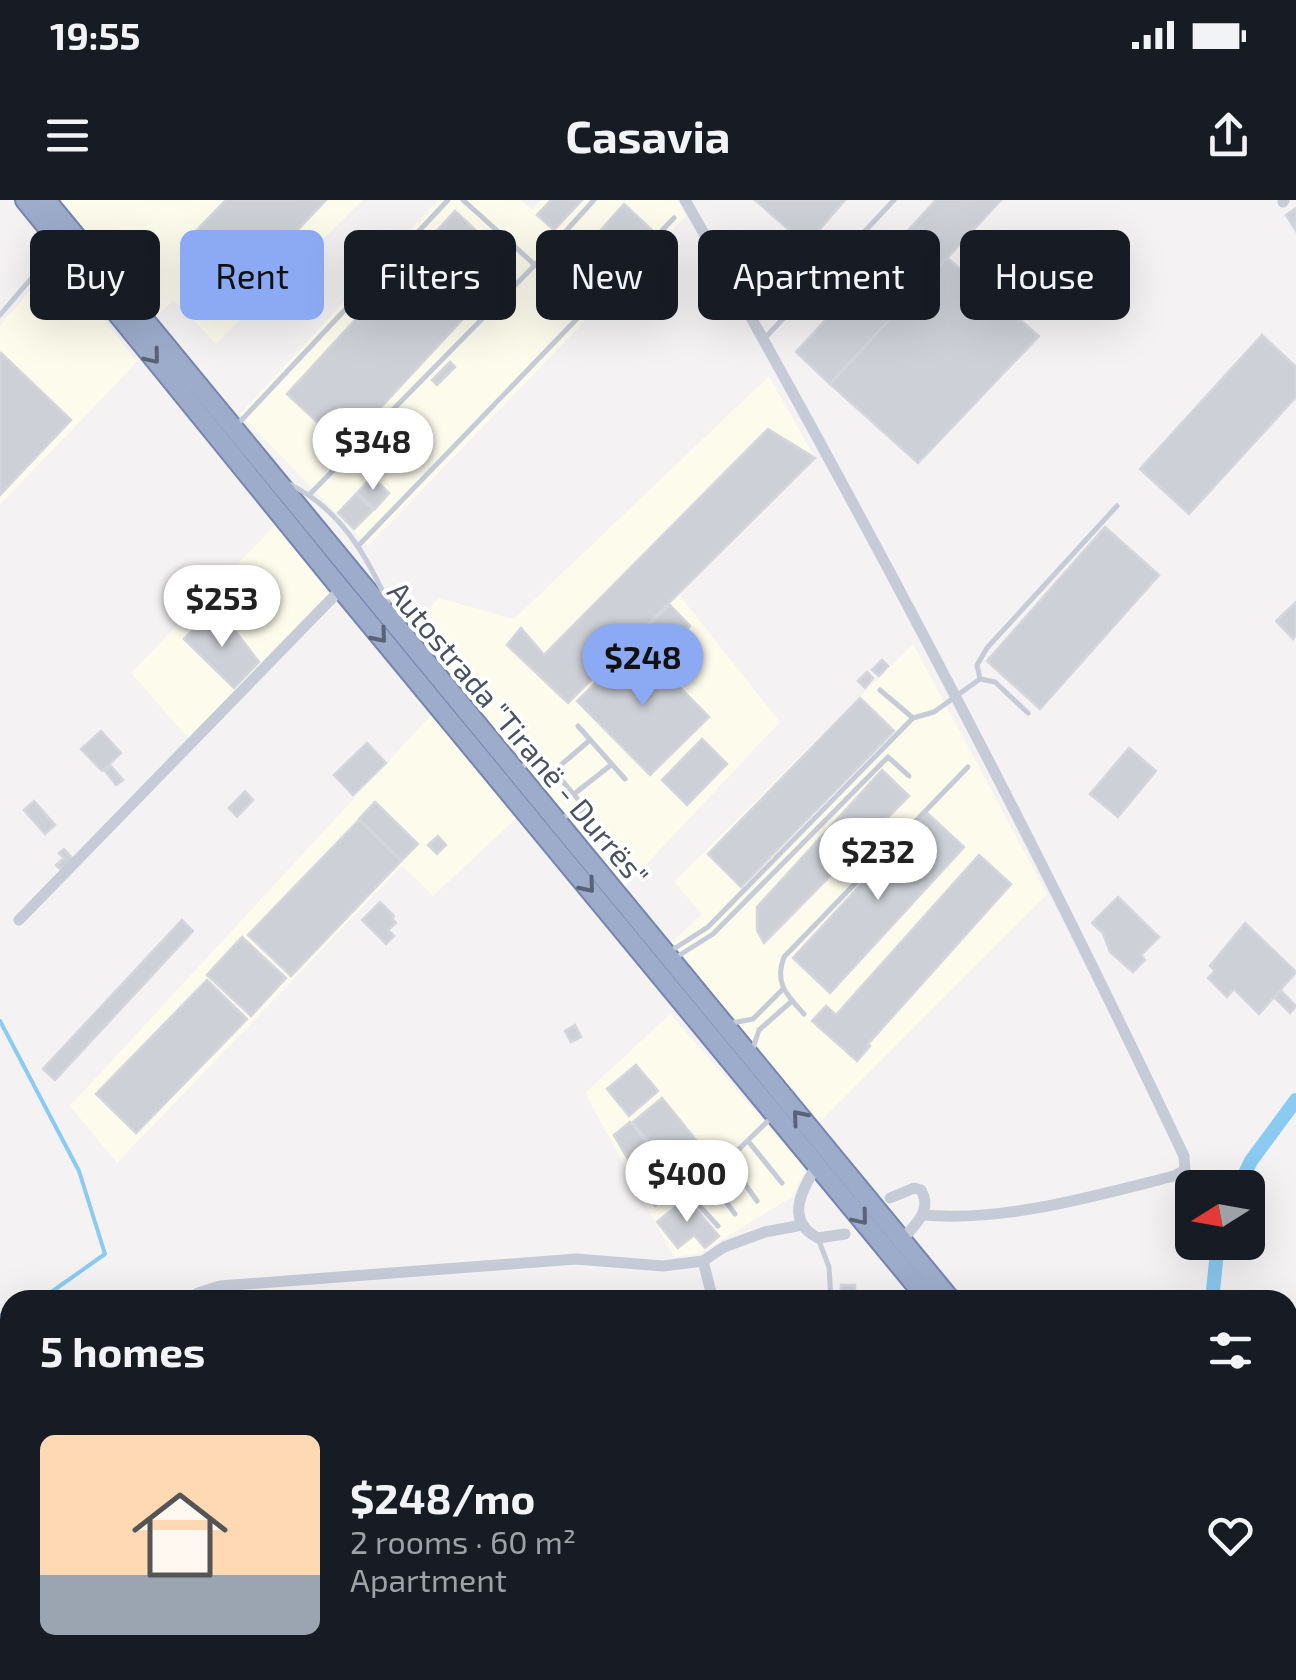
<!DOCTYPE html>
<html lang="en">
<head>
<meta charset="utf-8">
<style>
	body { margin:0; font-family:"Exo 2",sans-serif; background:#242831; color:#f1f3f6; height:100vh; display:flex; flex-direction:column; font-size:38px; white-space:nowrap }
	* { box-sizing:border-box; margin:0 }
	p { font-size:32px; color:#9ea1a6 }
	.icon { flex:none; width:55px; height:55px; fill:none; stroke:currentColor; stroke-width:2; stroke-linecap:round; stroke-linejoin:round }
	.map { position:relative; flex:1; overflow:hidden }
	.drawer { position:absolute; left:0px; top:1090px; width:1298px; height:390px; display:flex; flex-direction:column; background:#171b24; border-radius:30px 30px 0 0; box-shadow:0 10px 40px #0002 }
	.drawer>* { flex:none }
	.guide { position:absolute; left:30px; top:30px; width:1238px; height:90px; display:flex; gap:20px }
	.needle { width:65px; rotate:259deg }
	.buttons { position:absolute; left:1175px; top:970px; display:grid; gap:20px }
	.buttons a { display:grid; place-items:center; width:90px; height:90px; border-radius:15px; background:#171b24; box-shadow:0 10px 40px #0002; font-size:50px }
	.price { position:absolute; translate:-50% -85px; padding:0 22px; border-radius:35px; background:#fff; color:#222; font-size:32px; line-height:65px; filter:drop-shadow(0 2px 5px #0008) }
	.price::after { content:''; position:absolute; left:50%; top:60px; width:30px; height:22px; margin-left:-15px; background:inherit; clip-path:polygon(0 0,100% 0,50% 100%) }
	.price.on { background:#8ca9f3; color:#111 }
	ul { padding:0; list-style:none }
	li { display:flex; align-items:center; gap:30px; height:250px; padding:0 40px }
	li+li { border-top:2px solid #363941 }
	li span { display:grid; place-items:center; flex:none; width:280px; height:200px; border-radius:15px; color:#555 }
	li>.icon { margin-inline-start:auto }
	span .icon { width:120px; height:120px; fill:#fffc; stroke-width:1 }
	li b { font-size:42px }
	h2 { display:flex; justify-content:space-between; align-items:center; height:120px; padding:0 40px; font-size:42px }
	.chip { padding:0 35px; border-radius:15px; background:#171b24; box-shadow:0 10px 40px #0002; font-size:35px; line-height:90px }
	.chip.on { background:#8ca9f3; color:#111 }
	.status { display:flex; justify-content:space-between; align-items:center; height:70px; padding:0 50px; background:#171b24; direction:ltr }
	.status svg { height:28px; fill:currentColor }
	header { display:flex; justify-content:space-between; align-items:center; height:130px; padding:0 40px; background:#171b24; font-size:45px; font-weight:700 }
	.map>svg:first-child { display:block }
	.commercial { fill:#fdfbec }
	.lines { fill:none; stroke-linecap:round; stroke-linejoin:round }
	.stream { stroke:#8bcbf1; stroke-width:4 }
	.canal { stroke:#8bcbf1; stroke-width:14 }
	.building { fill:#cdd0d6; stroke:#d5d6dd; stroke-width:2.5 }
	.trunk-casing { stroke:#7385ae; stroke-width:22 }
	.service { stroke:#c5cbd7; stroke-width:5 }
	.minor { stroke:#c5cbd7; stroke-width:11 }
	.trunk { stroke:#9cacca; stroke-width:18 }
	.oneway { stroke:#596375 }
	.labels { text-anchor:middle; dominant-baseline:central; stroke-width:8; stroke-linejoin:round; paint-order:stroke }
	.street-label { font-size:30px; fill:#485160; stroke:#fff }
</style>
</head>
<body>
<div class="status"><b>19:55</b><svg viewBox="0 0 49 12"><path d="M0 12V9h3v3zM5 12V6h3v6zM10 12V3h3v9zM15 12V0h3v12zM26 1h20v11H26zM47 4h2v5h-2z"/></svg></div>
<header><svg class="icon" aria-label="menu" viewBox="0 0 24 24"><path d="M4 6h16M4 12h16M4 18h16"/></svg>Casavia<svg class="icon" aria-label="share" viewBox="0 0 24 24"><path d="M12 15V3M7 8l5-5 5 5M5 13v7h14v-7"/></svg></header>
<div class="map">
<svg width="1296" height="1480" viewBox="0 0 1296 1480">
	<rect width="100%" height="100%" fill="#f4f2f2"/>
	<g class="commercial">
		<polygon points="56,0 363,0 216,144 174,100 154,119"/>
		<polygon points="438,0 521,0 533,10 542,0 677,0 686,16 368,346 240,214"/>
		<polygon points="57,59 137,162 0,305 0,125"/>
		<polygon points="769,176 815,258 677,392 780,522 624,688 406,430 439,398 514,419"/>
		<polygon points="277,323 333,391 190,540 131,473"/>
		<polygon points="913,444 1047,694 820,922 669,745 702,714 674,682"/>
		<polygon points="431,515 520,615 433,696 402,666 117,963 70,906"/>
		<polygon points="670,814 806,969 792,997 701,1053 674,1057 585,893"/>
		<polygon points="1288,1336 1296,1351 1296,1480 1271,1480 1263,1470 1288,1470"/>
	</g>
	<g class="lines">
		<g class="stream">
			<polyline points="0,821 79,971 105,1054 40,1100"/>
			<polyline points="0,1115 10,1112"/>
		</g>
		<g class="canal">
			<polyline points="1238,988 1251,961 1296,900"/>
			<polyline points="1212,1100 1218,1042"/>
			<polyline points="1288,1314 1296,1328"/>
		</g>
	</g>
	<g class="building">
		<polygon points="226,0 326,0 234,97 188,39"/>
		<polygon points="551,0 582,0 554,30 537,15"/>
		<polygon points="755,0 845,0 806,45"/>
		<polygon points="936,0 1001,0 830,184 796,152"/>
		<polygon points="624,4 653,31 621,66 592,40"/>
		<polygon points="1296,8 1296,31 1286,15"/>
		<polygon points="455,11 513,65 344,247 287,194"/>
		<polygon points="577,55 605,81 571,117 544,91"/>
		<polygon points="947,58 1039,136 918,263 830,184"/>
		<polygon points="1262,135 1296,167 1296,197 1189,314 1140,269"/>
		<polygon points="1,153 71,220 0,295 0,154"/>
		<polygon points="450,162 455,167 437,185 432,180"/>
		<polygon points="768,229 815,258 568,503 507,445 521,428 544,455"/>
		<polygon points="372,277 389,293 375,309 357,293"/>
		<polygon points="356,294 373,310 354,329 338,313"/>
		<polygon points="1105,327 1159,375 1040,509 987,461"/>
		<polygon points="1296,402 1296,435 1293,439 1276,421"/>
		<polygon points="670,405 690,426 670,445 650,424"/>
		<polygon points="208,414 224,429 236,432 259,462 234,488 184,439"/>
		<polygon points="636,443 709,517 650,575 577,501"/>
		<polygon points="882,460 888,466 879,476 872,470"/>
		<polygon points="867,472 873,478 865,488 858,481"/>
		<polygon points="860,498 894,531 741,687 708,654"/>
		<polygon points="101,531 121,553 102,571 81,549"/>
		<polygon points="702,539 727,564 687,605 662,580"/>
		<polygon points="367,543 386,563 353,595 334,575"/>
		<polygon points="1129,548 1156,571 1118,617 1090,594"/>
		<polygon points="111,566 123,580 116,585 105,571"/>
		<polygon points="882,570 909,596 764,743 757,730 757,707"/>
		<polygon points="245,591 253,600 237,617 229,608"/>
		<polygon points="34,601 55,625 45,634 24,610"/>
		<polygon points="375,602 418,644 402,660 359,619"/>
		<polygon points="927,613 964,647 830,793 793,758"/>
		<polygon points="359,620 401,661 291,776 248,735"/>
		<polygon points="438,636 446,645 437,654 428,645"/>
		<polygon points="64,649 73,659 61,670 56,665 64,658 59,653"/>
		<polygon points="979,655 1011,684 868,844 870,846 857,861 812,821 826,806 836,815"/>
		<polygon points="1118,697 1159,737 1141,755 1145,760 1133,772 1110,752 1103,733 1092,723"/>
		<polygon points="380,702 394,716 392,719 396,723 388,730 394,736 386,744 362,720"/>
		<polygon points="182,720 193,731 55,880 43,869"/>
		<polygon points="1245,723 1296,772 1259,814 1234,789 1227,797 1208,778 1215,771 1210,766"/>
		<polygon points="242,737 286,778 251,816 207,775"/>
		<polygon points="207,780 247,819 136,933 96,894"/>
		<polygon points="1281,791 1296,806 1290,813 1275,798"/>
		<polygon points="575,825 581,837 571,842 565,831"/>
		<polygon points="636,865 658,891 629,916 607,889"/>
		<polygon points="662,898 713,961 683,984 633,922"/>
		<polygon points="630,922 681,986 655,1006 614,935"/>
		<polygon points="687,998 719,1036 705,1048 694,1035 678,1048 657,1022"/>
		<polygon points="841,1085 855,1085 855,1100 840,1100"/>
		<polygon points="1288,1386 1296,1397 1296,1418 1289,1424"/>
		<polygon points="1294,1425 1296,1444 1288,1452 1288,1431"/>
	</g>
	<g class="lines">
		<defs>
			<g id="trunk">
				<polyline points="25,0 341,389 928,1100"/>
				<polyline points="46,0 951,1100"/>
				<polyline points="1234,1470 1242,1480"/>
				<polyline points="1256,1470 1264,1480"/>
			</g>
		</defs>
		<use href="#trunk" class="trunk-casing"/>
		<g class="service">
			<polyline points="463,0 535,65"/>
			<polyline points="0,115 59,46"/>
			<polyline points="764,139 894,0"/>
			<polyline points="235,227 448,0"/>
			<path d="M 289,284 C 339,308 366,354 388,403"/>
			<polyline points="310,294 535,65 594,0"/>
			<polyline points="359,345 674,18"/>
			<polyline points="980,479 977,465 987,448 1117,306"/>
			<polyline points="913,518 934,512 980,479 995,482 1028,513"/>
			<polyline points="578,526 625,579"/>
			<polyline points="517,568 544,559 586,609 558,619"/>
			<polyline points="555,570 590,540"/>
			<polyline points="574,594 611,565"/>
			<polyline points="669,752 708,727 913,518 880,490"/>
			<polyline points="675,758 713,734 888,557 909,576"/>
			<path d="M 804,814 C 787,795 774,784 784,757 L 968,567"/>
			<polyline points="732,823 753,819 782,790"/>
			<polyline points="753,848 759,830 792,801"/>
			<polyline points="748,941 782,983"/>
			<polyline points="728,960 757,1001"/>
			<polyline points="709,979 735,1014"/>
			<polyline points="718,1026 696,1002 697,990 773,916"/>
			<polyline points="819,1041 829,1067 831,1100"/>
			<polyline points="1288,1452 1296,1465"/>
			<polyline points="1154,1470 1155,1480"/>
		</g>
		<g class="minor">
			<path d="M 685,0 C 862,312 1031,632 1184,956 L 1185,970 L 1174,976 C 1094,996 1006,1022 923,1015"/>
			<polyline points="1283,2 1284,0"/>
			<polyline points="19,720 341,389"/>
			<path d="M 817,965 C 802,991 784,1020 818,1038 L 845,1034"/>
			<path d="M 890,998 L 914,988 L 921,990 C 933,1011 915,1024 902,1040"/>
			<polyline points="703,1061 713,1100"/>
			<polyline points="191,1100 198,1093 220,1086 576,1059 663,1066 703,1061 724,1047 765,1032 802,1025"/>
			<polyline points="0,1358 10,1344"/>
			<polyline points="434,1470 437,1480"/>
			<polyline points="692,1480 693,1470"/>
		</g>
		<use href="#trunk" class="trunk"/>
	</g>
	<defs><path id="oneway-chevron" d="M-2-3.5L2.5 0L-2 3.5" fill="none" stroke-width="1.6" stroke-linecap="round" stroke-linejoin="round" transform="scale(2.5)"/></defs>
	<g class="oneway">
		<use href="#oneway-chevron" transform="translate(153 157) rotate(51)"/>
		<use href="#oneway-chevron" transform="translate(380 436) rotate(50)"/>
		<use href="#oneway-chevron" transform="translate(588 686) rotate(50)"/>
		<use href="#oneway-chevron" transform="translate(799 917) rotate(-130)"/>
		<use href="#oneway-chevron" transform="translate(861 1018) rotate(51)"/>
	</g>
	<g class="labels">
		<g class="street-label">
			<text transform="translate(519 533) rotate(50)">Autostrada "Tiranë - Durrës"</text>
		</g>
	</g>
</svg>
<div class="buttons">
<a><svg class="needle" viewBox="-14 -14 28 28"><path d="M0-13l5 13h-10z" fill="#e53935"/><path d="M0 13l5-13h-10z" fill="#9ea1a6"/></svg></a>
</div>
<b class="price" style="left:373px;top:293px">$348</b>
<b class="price" style="left:222px;top:450px">$253</b>
<b class="price on" style="left:643px;top:509px">$248</b>
<b class="price" style="left:878px;top:703px">$232</b>
<b class="price" style="left:687px;top:1025px">$400</b>
<div class="guide">
<a class="chip">Buy</a>
<a class="chip on">Rent</a>
<a class="chip">Filters</a>
<a class="chip">New</a>
<a class="chip">Apartment</a>
<a class="chip">House</a>
</div>
<section class="drawer">
<h2>5 homes<svg class="icon" aria-label="filters" viewBox="0 0 24 24"><path d="M4 7h16M4 17h16"/><circle cx="9" cy="7" r="2"/><circle cx="15" cy="17" r="2"/></svg></h2>
<ul>
<li><span style="background:linear-gradient(#ffd9b3 70%,#9aa5b1 0)"><svg class="icon" aria-label="home" viewBox="0 0 24 24"><path d="M3 11l9-7 9 7M6 9v11h12V9"/></svg></span><div><b>$248/mo</b><p>2 rooms · 60 m²</p><p>Apartment</p></div><svg class="icon" aria-label="heart" viewBox="0 0 24 24"><path d="M12 20l-8-8c-3-5 5-10 8-4 3-6 11-1 8 4z"/></svg></li>
</ul>
</section>
</div>
</body>
</html>
